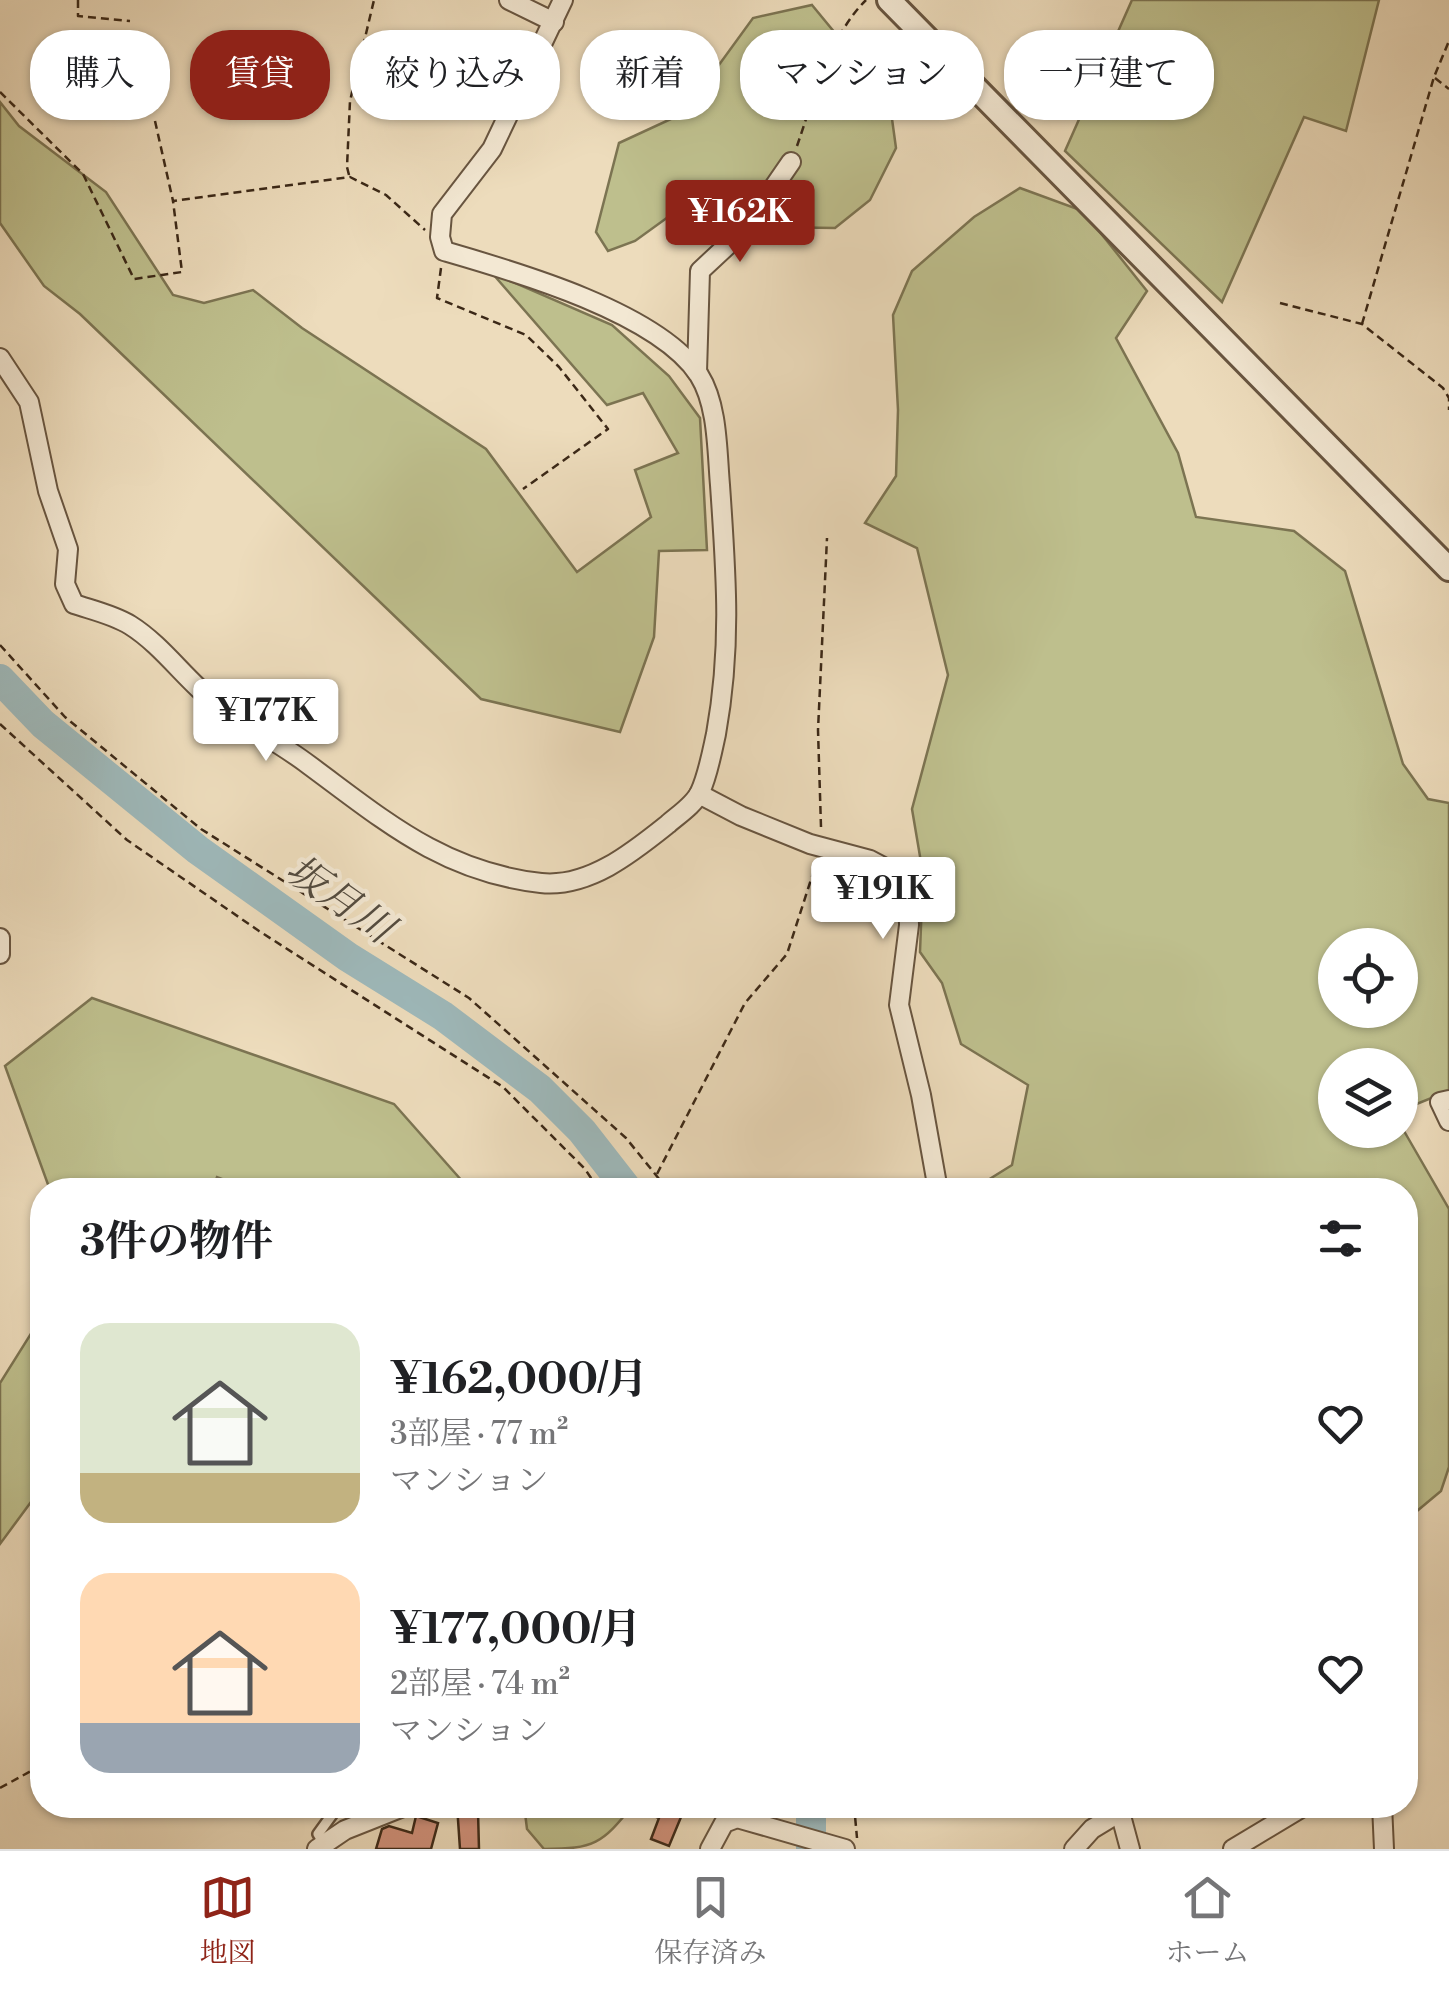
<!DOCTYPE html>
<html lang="ja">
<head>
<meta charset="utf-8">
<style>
	body { margin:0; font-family:"Libre Bodoni","Noto Serif JP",serif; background:#f6f6f6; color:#202124; height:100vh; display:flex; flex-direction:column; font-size:38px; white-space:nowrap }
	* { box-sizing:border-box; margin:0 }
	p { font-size:32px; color:#757577 }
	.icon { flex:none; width:55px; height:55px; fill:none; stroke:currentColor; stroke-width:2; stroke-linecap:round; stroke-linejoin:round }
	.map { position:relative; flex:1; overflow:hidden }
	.sheet { position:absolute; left:30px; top:1178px; width:1388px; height:640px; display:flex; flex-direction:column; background:#fff; border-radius:40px; box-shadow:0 2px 8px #0004 }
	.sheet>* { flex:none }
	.hud { position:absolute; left:30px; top:30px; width:1390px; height:90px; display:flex; gap:20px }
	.tools { position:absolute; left:1318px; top:928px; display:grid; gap:20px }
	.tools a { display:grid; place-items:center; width:100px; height:100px; border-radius:50%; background:#fff; box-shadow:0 2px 8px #0004; font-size:50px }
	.price { position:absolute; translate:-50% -85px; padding:0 22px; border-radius:10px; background:#fff; color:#222; font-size:32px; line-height:65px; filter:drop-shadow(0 2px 5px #0008) }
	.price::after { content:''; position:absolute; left:50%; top:60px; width:30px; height:22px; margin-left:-15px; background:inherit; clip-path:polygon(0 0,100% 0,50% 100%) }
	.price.active { background:#8f2418; color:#fff }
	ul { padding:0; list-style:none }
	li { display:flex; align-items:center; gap:30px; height:250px; padding:0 50px }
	li span { display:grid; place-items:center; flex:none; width:280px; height:200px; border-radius:30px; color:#555 }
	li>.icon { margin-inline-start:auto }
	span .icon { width:120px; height:120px; fill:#fffc; stroke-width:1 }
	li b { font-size:42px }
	h2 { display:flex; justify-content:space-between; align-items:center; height:120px; padding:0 50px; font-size:42px }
	.pill { padding:0 35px; border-radius:40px; background:#fff; box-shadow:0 2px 8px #0004; font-size:35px; line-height:90px }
	.pill.active { background:#8f2418; color:#fff }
	.tab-bar { display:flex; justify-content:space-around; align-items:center; height:140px; border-top:2px solid #e0e0e0; background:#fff; font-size:28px; color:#757577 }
	.tab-bar a { display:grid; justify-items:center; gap:5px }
	.tab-bar .active { color:#8f2418 }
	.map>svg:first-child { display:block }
	.green { fill:#bebf8d; stroke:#7c7452; stroke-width:2.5; fill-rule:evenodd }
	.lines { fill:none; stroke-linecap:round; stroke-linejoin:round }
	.river { stroke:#9eb9bb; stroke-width:30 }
	.building { fill:#d1917b; stroke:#3b2817; stroke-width:2.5 }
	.service-casing { stroke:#685540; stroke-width:14 }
	.minor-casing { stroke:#685540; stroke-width:22 }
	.tertiary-casing { stroke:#685540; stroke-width:28 }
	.path { stroke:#3b2817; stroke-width:2.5; stroke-dasharray:8 5; stroke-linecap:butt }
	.service { stroke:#f3e8d3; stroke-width:9 }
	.minor { stroke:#f3e8d3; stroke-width:18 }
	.tertiary { stroke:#f3e8d3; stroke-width:22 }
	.labels { text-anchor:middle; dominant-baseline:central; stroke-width:9; stroke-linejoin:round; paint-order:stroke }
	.water-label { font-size:40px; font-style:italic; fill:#544c40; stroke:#f3e8d3 }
</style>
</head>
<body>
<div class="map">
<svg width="1449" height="1849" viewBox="0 0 1449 1849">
	<rect width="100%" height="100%" fill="#eddcbc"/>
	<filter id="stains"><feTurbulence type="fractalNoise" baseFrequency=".002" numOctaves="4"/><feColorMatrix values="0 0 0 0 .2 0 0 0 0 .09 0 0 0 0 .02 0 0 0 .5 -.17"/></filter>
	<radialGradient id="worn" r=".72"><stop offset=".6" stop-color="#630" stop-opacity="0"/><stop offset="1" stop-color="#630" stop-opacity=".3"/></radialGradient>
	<g class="green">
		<polygon points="1132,0 1379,0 1346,131 1304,117 1222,302 1065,151"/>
		<polygon points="812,5 845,45 886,75 896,148 870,200 835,228 769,227 740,196 693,199 635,241 608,251 596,232 619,143 684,113 753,18"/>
		<polygon points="0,102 19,126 106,192 173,295 204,303 253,290 302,328 486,449 577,572 651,517 635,470 678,453 643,393 607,405 492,273 612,325 669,376 700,418 707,550 659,551 654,637 620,732 481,699 80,314 44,286 0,223"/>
		<path d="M 1020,188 L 1083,211 L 1147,291 L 1116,338 L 1178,453 L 1196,517 L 1294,531 L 1345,571 L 1403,764 L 1428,799 L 1449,803 L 1449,1091 L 1414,1105 L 1404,1131 L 1449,1209 L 1449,1467 L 1441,1491 L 1405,1521 L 1405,1190 L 972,1190 L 1012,1165 L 1028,1085 L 961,1044 L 942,983 L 920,952 L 923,874 L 912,809 L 948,675 L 917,548 L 865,523 L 896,476 L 898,410 L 893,315 L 912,271 L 974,217 ZM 1335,945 L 1400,945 L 1400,1010 L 1335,1010 ZM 1335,1065 L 1400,1065 L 1400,1130 L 1335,1130 Z"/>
		<polygon points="92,998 394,1104 470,1190 251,1190 217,1177 212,1190 50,1190 5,1066"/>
		<polygon points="42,1316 42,1487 0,1544 0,1383"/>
		<path d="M 524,1805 L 633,1805 C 602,1844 594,1849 544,1849 L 527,1829 Z"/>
	</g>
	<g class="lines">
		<g class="river">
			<polyline points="0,679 43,724 198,850 348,957 443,1016 540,1089 582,1131 628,1190"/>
			<polyline points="811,1849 811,1805"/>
		</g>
	</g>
	<g class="building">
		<polygon points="457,1805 473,1805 473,1811 478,1811 479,1849 460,1849"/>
		<polygon points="659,1805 686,1805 669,1846 651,1839 659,1818 654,1816"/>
		<polygon points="416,1816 438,1823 431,1849 376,1849 382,1829 389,1826 412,1833"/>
	</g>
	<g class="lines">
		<defs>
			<polyline id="service" points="324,1844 318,1834 339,1805"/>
			<g id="minor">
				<polyline points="509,0 554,22"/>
				<path d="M 0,358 L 29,402 L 48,491 L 68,549 L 65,584 L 74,604 C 92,610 114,615 130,625 C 162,645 185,679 214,702 C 244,725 279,742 309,765 C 385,821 443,872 541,883 C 589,888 633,852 668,824 C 678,815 694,805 700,792 C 708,775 712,752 716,734 C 732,646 726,573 720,485 C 717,451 718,405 699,375 C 658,312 513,271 444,251 L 440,237 L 442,214 L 492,149 L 563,0"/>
				<polyline points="697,372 700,271 745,229 791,162"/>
				<polyline points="699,794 741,816 810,844 870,860 889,870 908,893 909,925 899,1005 921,1095 938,1190"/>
				<polyline points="0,938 0,954"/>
				<polyline points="1449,1100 1440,1102 1449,1121"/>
				<polyline points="1382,1805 1384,1849"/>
				<polyline points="1120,1812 1130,1849"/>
				<polyline points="317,1849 345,1830 408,1805"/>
				<polyline points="710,1849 724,1823 737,1818 845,1849"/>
				<polyline points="1074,1849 1092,1829 1120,1812 1120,1805"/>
				<polyline points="1233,1849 1306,1805"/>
			</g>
			<polyline id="tertiary" points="889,0 1449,569"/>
		</defs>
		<use href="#service" class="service-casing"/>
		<use href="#minor" class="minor-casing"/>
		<use href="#tertiary" class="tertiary-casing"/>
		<g class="path">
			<polyline points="78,0 78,16 130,21"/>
			<polyline points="1435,78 1449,89"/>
			<polyline points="0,92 83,174 134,279 182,272 173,201"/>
			<polyline points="155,121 173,201 350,177 386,195 425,230"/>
			<path d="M 797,146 C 814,97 829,37 866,0"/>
			<polyline points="349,175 347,167 350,101 374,0"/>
			<polyline points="441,268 437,298 526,335 559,367 608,429 523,489"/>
			<polyline points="1280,303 1362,324 1443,388 1449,398 1449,410"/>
			<polyline points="1362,324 1434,77 1449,41"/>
			<polyline points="0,645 65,717 201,829 469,998 626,1138 668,1190"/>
			<polyline points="0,724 127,840 259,931 503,1087 585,1169 599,1190"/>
			<polyline points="821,827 818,730 827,538"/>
			<polyline points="657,1174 745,1003 787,954 816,864"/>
			<polyline points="0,1788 42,1765"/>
			<polyline points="854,1805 857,1838"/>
			<polyline points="783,1813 786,1805"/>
		</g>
		<use href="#service" class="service"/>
		<use href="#minor" class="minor"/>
		<use href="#tertiary" class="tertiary"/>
	</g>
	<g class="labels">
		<g class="water-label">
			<text transform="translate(339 900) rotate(35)">坂月川</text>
		</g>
	</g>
	<rect width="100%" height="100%" filter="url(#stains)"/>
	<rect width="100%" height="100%" fill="url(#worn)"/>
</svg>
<div class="tools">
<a><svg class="icon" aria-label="locate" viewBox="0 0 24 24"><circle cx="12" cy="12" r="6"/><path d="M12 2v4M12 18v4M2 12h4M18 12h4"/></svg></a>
<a><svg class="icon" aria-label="layers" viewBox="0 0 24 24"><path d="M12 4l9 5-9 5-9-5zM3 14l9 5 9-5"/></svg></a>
</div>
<b class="price active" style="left:740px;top:265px">¥162K</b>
<b class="price" style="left:266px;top:764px">¥177K</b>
<b class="price" style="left:883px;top:942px">¥191K</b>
<div class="hud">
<a class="pill">購入</a>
<a class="pill active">賃貸</a>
<a class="pill">絞り込み</a>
<a class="pill">新着</a>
<a class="pill">マンション</a>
<a class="pill">一戸建て</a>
</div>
<section class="sheet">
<h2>3件の物件<svg class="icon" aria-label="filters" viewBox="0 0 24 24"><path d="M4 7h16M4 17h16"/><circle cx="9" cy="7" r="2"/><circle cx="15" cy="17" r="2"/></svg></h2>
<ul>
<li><span style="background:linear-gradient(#dfe7d0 75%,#c2b280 0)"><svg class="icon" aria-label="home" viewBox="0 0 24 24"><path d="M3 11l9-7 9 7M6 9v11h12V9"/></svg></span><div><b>¥162,000/月</b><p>3部屋 · 77 m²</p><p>マンション</p></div><svg class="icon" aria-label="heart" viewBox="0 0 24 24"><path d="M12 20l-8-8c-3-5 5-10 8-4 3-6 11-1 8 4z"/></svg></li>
<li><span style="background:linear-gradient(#ffd9b3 75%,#9aa5b1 0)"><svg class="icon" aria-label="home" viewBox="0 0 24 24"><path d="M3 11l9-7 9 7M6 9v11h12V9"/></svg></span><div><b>¥177,000/月</b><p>2部屋 · 74 m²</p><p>マンション</p></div><svg class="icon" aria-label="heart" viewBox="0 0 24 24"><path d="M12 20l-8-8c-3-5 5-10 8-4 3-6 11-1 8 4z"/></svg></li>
</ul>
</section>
</div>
<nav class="tab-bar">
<a class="active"><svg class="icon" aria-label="map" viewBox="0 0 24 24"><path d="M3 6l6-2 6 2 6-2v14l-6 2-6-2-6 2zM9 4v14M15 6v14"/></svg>地図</a>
<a><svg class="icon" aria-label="saved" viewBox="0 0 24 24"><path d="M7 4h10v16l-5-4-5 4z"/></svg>保存済み</a>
<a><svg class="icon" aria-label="home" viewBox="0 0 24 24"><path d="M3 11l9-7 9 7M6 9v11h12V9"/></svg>ホーム</a>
</nav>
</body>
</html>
